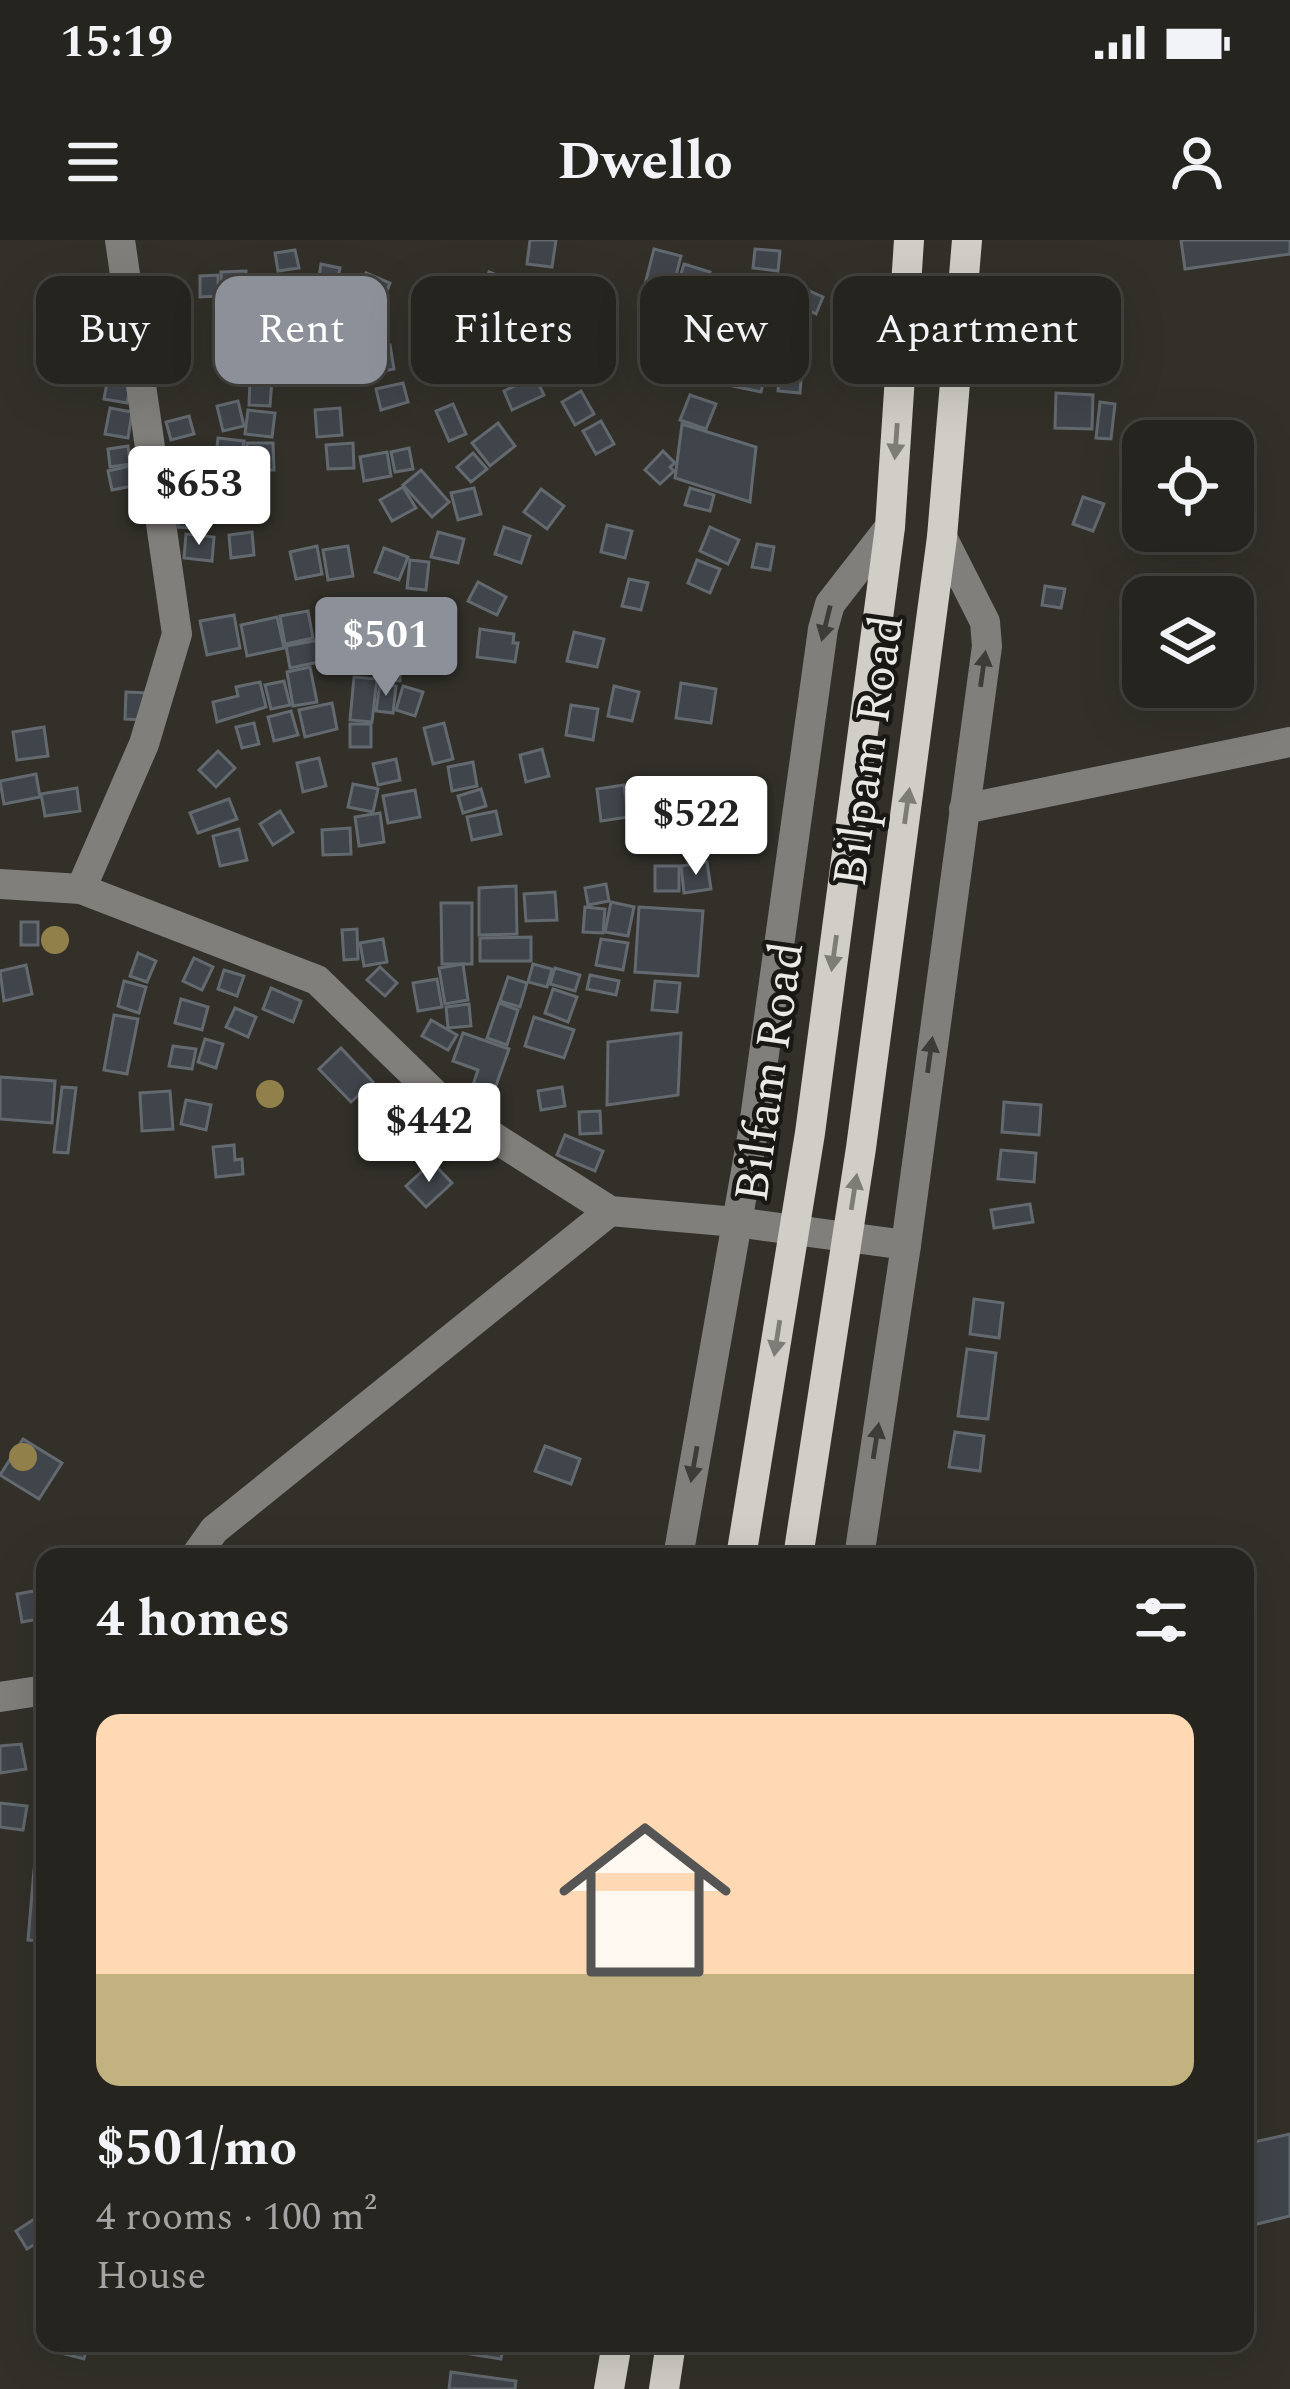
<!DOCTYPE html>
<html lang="en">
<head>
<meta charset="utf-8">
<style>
	body { margin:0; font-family:Spectral,serif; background:#2e2c28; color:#f1f3f6; height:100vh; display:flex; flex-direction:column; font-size:45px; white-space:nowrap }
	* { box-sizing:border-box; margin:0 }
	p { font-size:39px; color:#a4a4a4 }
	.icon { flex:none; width:66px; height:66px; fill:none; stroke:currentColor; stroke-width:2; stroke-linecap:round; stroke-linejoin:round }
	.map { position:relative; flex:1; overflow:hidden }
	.sheet { position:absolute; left:36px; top:1308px; width:1218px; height:804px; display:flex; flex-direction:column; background:#26241f; border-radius:24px; box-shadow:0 12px 48px #0002,0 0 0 3px #42413d }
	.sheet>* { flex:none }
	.guide { position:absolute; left:36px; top:36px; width:1218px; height:108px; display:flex; gap:24px }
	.tools { position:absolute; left:1122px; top:180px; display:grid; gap:24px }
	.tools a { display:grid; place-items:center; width:132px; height:132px; border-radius:24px; background:#26241f; box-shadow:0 12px 48px #0002,0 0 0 3px #42413d; font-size:60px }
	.price { position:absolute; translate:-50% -102px; padding:0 27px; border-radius:12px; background:#fff; color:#222; font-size:39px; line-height:78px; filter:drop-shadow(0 3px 6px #0008) }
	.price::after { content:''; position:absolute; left:50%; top:72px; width:36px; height:27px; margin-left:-18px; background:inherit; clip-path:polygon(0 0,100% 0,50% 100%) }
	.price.current { background:#8c9099; color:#fff }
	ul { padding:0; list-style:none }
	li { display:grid; align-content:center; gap:24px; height:636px; padding:0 60px }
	li span { display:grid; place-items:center; height:372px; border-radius:24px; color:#555 }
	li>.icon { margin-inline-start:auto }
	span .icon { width:216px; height:216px; fill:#fffc; stroke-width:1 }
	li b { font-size:51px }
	h2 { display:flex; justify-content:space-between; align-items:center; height:144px; padding:0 60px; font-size:51px }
	.tag { padding:0 42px; border-radius:24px; background:#26241f; box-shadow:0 12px 48px #0002,0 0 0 3px #42413d; font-size:42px; line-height:108px }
	.tag.current { background:#8c9099; color:#fff }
	.status { display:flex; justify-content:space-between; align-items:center; height:84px; padding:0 60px; background:#26241f; direction:ltr }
	.status svg { height:33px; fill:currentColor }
	header { display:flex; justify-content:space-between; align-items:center; height:156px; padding:0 60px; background:#26241f; font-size:54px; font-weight:700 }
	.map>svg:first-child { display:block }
	.building { fill:#3f454b; stroke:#62696f; stroke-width:3 }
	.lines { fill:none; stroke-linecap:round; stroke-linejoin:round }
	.minor { stroke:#807f7b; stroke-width:30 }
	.major { stroke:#d0cec6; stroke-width:30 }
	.tree { fill:#918049 }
	.oneway { fill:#7e7c76 }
	.oneway2 { fill:#3d3c39 }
	.labels { text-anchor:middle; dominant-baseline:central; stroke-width:9; stroke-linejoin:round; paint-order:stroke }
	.street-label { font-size:48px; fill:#ebe9e5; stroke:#191815 }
</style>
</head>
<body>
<div class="status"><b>15:19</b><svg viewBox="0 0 49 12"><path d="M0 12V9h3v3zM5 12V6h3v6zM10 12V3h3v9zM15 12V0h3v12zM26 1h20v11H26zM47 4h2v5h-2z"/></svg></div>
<header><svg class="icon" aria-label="menu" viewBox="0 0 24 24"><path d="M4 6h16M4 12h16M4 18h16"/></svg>Dwello<svg class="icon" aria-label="person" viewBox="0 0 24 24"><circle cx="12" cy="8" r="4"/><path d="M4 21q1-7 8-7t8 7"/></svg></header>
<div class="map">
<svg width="1290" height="2149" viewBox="0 0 1290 2149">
	<rect width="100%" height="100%" fill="#323029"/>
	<g class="building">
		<polygon points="530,0 556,0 552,27 527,24"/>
		<polygon points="1181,0 1290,0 1290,14 1185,29"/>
		<polygon points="654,9 681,16 670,59 643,52"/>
		<polygon points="755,9 780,11 778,31 753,28"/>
		<polygon points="295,10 299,28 278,31 275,13"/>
		<polygon points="321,24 340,28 336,47 318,43"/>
		<polygon points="684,24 710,32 703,57 676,50"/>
		<polygon points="246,31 247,58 222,59 221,32"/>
		<polygon points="489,32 507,39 500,58 482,51"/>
		<polygon points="366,33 390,43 382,63 358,53"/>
		<polygon points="218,35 218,56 200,57 200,36"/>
		<polygon points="274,37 275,62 251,63 250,38"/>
		<polygon points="444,37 463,43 457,62 438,56"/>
		<polygon points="1107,44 1111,64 1081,70 1077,50"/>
		<polygon points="803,48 823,57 816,74 796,64"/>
		<polygon points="116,53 122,80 101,85 95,58"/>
		<polygon points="355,57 381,67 371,92 345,81"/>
		<polygon points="552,64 559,91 534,97 527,71"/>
		<polygon points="273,69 274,95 251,96 250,70"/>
		<polygon points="322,70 325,96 306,98 304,72"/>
		<polygon points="171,79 191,81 188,102 168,99"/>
		<polygon points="716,80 723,108 694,116 687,87"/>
		<polygon points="645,83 670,85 668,108 643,105"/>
		<polygon points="596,90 611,117 588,130 573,103"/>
		<polygon points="489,95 495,114 476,120 471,101"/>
		<polygon points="390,105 394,129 372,133 367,109"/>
		<polygon points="317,106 319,132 297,134 294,108"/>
		<polygon points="461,113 466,136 439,142 435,118"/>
		<polygon points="781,113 803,114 800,153 778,151"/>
		<polygon points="740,122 767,128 761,152 733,146"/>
		<polygon points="535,136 544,155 512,170 504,151"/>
		<polygon points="108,138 131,141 127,163 104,159"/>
		<polygon points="250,139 272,140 270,166 249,165"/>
		<polygon points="403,143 408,162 381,170 376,149"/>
		<polygon points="581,151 594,174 575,185 562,162"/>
		<polygon points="1056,153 1093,155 1092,189 1055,188"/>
		<polygon points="690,155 716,164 706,189 680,180"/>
		<polygon points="238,161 244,186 223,191 217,166"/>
		<polygon points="1100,162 1115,164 1111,199 1096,198"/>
		<polygon points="453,164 466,194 449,201 436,171"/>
		<polygon points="110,168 132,172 128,198 105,194"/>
		<polygon points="340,168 342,195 317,197 315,170"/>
		<polygon points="248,170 275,173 272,197 245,194"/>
		<polygon points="189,176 194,194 171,200 166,182"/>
		<polygon points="601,181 614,204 596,214 583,191"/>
		<polygon points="498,183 515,206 490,226 472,203"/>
		<polygon points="682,184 756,207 750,262 675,238"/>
		<polygon points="218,198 244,201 240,228 215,225"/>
		<polygon points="247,203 273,203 274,230 247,230"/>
		<polygon points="353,203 354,228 328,229 326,205"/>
		<polygon points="128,206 130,224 110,227 108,209"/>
		<polygon points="409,208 413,229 395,232 391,212"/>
		<polygon points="663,211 675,223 670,227 674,231 660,244 645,230"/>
		<polygon points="387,212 391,236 364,241 360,217"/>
		<polygon points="473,213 487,229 471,242 457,227"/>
		<polygon points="139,224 143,244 112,250 108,231"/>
		<polygon points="421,230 449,262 432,277 403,245"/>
		<polygon points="403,247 416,268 392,281 380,260"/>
		<polygon points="474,248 481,274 458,280 451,253"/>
		<polygon points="690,248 714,255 710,271 685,265"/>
		<polygon points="541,249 564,266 547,289 524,272"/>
		<polygon points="258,251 261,272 240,275 237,254"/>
		<polygon points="1083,257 1104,264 1093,291 1073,284"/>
		<polygon points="180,259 206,261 203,289 178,287"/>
		<polygon points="607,285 632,291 625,318 601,312"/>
		<polygon points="504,287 530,296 521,323 495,314"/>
		<polygon points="710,287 739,300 728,324 700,311"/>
		<polygon points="252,292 254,315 231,318 229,295"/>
		<polygon points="438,292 464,299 458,323 431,317"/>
		<polygon points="186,294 214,297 212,321 184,318"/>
		<polygon points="757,304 774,307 770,330 752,327"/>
		<polygon points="317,306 322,334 296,339 290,312"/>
		<polygon points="348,306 353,336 328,340 323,310"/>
		<polygon points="384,308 408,317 399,340 375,332"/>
		<polygon points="410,320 429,322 426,350 407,348"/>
		<polygon points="697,320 720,329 710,353 688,343"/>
		<polygon points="629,339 648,343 641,370 622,366"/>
		<polygon points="478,342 506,357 497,375 468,361"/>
		<polygon points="1045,346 1065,349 1061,368 1042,365"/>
		<polygon points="423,362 429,392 399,397 394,368"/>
		<polygon points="376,370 381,391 361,396 356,374"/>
		<polygon points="308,371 313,398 285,404 280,376"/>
		<polygon points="234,375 240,408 207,415 200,381"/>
		<polygon points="277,377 284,408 247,416 241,385"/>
		<polygon points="480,389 514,394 513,403 518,403 515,422 477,417"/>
		<polygon points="574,392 604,399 597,427 567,421"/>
		<polygon points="325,399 329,420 290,428 286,406"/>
		<polygon points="376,402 378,430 347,433 344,404"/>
		<polygon points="383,416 401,417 400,441 382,440"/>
		<polygon points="310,427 317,462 293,466 287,432"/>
		<polygon points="354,437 377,439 372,482 350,480"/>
		<polygon points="284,441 290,465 271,469 265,445"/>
		<polygon points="260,442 266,467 217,482 213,462 238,456 236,447"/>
		<polygon points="681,443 716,449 711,483 676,478"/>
		<polygon points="380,444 396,446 393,473 376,471"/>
		<polygon points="403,446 423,452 415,476 396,470"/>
		<polygon points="614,446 639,452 632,481 608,476"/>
		<polygon points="126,452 147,453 146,480 125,479"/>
		<polygon points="332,463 337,489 305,497 299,470"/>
		<polygon points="571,465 598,469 593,500 566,495"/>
		<polygon points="291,471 298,495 274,501 268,477"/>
		<polygon points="254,483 259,504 242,508 236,487"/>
		<polygon points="444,483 453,519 433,524 424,488"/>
		<rect x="350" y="484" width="21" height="23"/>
		<polygon points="44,487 48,516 17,520 13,492"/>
		<polygon points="542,509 549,536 526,542 520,515"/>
		<polygon points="218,511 235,528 216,547 199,530"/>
		<polygon points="319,518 326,546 303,552 297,523"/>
		<polygon points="396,519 400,540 378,545 373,524"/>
		<polygon points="473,522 477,546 452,551 448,527"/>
		<polygon points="36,534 40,557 4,564 0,541"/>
		<polygon points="353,544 378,549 373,572 348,567"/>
		<polygon points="624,545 628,577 601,581 597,549"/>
		<polygon points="77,548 80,571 45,576 41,554"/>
		<polygon points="481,549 486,566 463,573 458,556"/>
		<polygon points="415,550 420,577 388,583 383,556"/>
		<polygon points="229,559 237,579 198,593 190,573"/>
		<polygon points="280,571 293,592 273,605 260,584"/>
		<polygon points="496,571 501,594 472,600 467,577"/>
		<polygon points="380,573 384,602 359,606 355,577"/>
		<polygon points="350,588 351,614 323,615 322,590"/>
		<polygon points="239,589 247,620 220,626 213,596"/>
		<polygon points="707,622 711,649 684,653 681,626"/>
		<rect x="655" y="626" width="24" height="25"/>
		<polygon points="606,644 609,661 588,665 585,648"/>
		<polygon points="516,646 517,694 479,695 479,648"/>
		<polygon points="555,652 557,680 526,681 524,654"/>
		<polygon points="611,662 634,667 628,696 605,692"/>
		<polygon points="441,663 472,663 472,724 442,724"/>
		<polygon points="585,667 605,669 603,693 583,692"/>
		<polygon points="639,667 703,671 698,736 635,732"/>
		<rect x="21" y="682" width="17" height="23"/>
		<polygon points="357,689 358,719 344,720 342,690"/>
		<polygon points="531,697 531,721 480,721 480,698"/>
		<polygon points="383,699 387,722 364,726 360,703"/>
		<polygon points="601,699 628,703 623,730 596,725"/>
		<polygon points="138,713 156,721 147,742 130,736"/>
		<polygon points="194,718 213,727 202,750 183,741"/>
		<polygon points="463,724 468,760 445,764 439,728"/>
		<polygon points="533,724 552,729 547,747 528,742"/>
		<polygon points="26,725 32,754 4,761 0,731"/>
		<polygon points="380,727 397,743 385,756 367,740"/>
		<polygon points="555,728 580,735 575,751 550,744"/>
		<polygon points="224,730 244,736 237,756 218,749"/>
		<polygon points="590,735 619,741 616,755 587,749"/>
		<polygon points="508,737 527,743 520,767 500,761"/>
		<polygon points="437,739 442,767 418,771 413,743"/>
		<polygon points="124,741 146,747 139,773 118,766"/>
		<polygon points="655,741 680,743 677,772 652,770"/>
		<polygon points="271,748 301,761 293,782 263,769"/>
		<polygon points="553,749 577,757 568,782 545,773"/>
		<polygon points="181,759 208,767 202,790 175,783"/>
		<polygon points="499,763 518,770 507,805 487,798"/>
		<polygon points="469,764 471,786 448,788 446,767"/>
		<polygon points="235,768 256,777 248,797 226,787"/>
		<polygon points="114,775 138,779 127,834 104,830"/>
		<polygon points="534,777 574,790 564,818 525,806"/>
		<polygon points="431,780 457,795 448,810 422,796"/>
		<polygon points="463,793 509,809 485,876 465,869 478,830 453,821"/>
		<polygon points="681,793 678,855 607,865 608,802"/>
		<polygon points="205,799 223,804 216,828 198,822"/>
		<polygon points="173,806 196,809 192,829 169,826"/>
		<polygon points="341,808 373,842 351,862 319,829"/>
		<polygon points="0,837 55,841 52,883 0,879"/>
		<polygon points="62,847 76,848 68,913 54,912"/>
		<polygon points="562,847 565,866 541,870 538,851"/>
		<polygon points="170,851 173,889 142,891 140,853"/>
		<polygon points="186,860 211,865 206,890 181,884"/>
		<polygon points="1004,862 1041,865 1039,895 1002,892"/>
		<polygon points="600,871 601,893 580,894 579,872"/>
		<polygon points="565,895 603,911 595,931 557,915"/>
		<polygon points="234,905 235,920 242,919 243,934 216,937 213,907"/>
		<polygon points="1001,910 1036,913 1034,942 998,939"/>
		<polygon points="432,922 452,943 426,967 406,946"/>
		<polygon points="1030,964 1033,982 994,988 991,970"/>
		<polygon points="974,1059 1003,1063 999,1098 970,1094"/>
		<polygon points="967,1109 996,1113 988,1179 958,1176"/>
		<polygon points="955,1192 984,1196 980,1231 949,1227"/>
		<polygon points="23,1199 62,1223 39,1259 0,1235"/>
		<polygon points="545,1206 580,1219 571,1244 535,1231"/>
		<polygon points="45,1349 45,1378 22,1382 17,1354"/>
		<polygon points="21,1504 26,1529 0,1533 0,1506"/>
		<polygon points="0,1563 27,1566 23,1590 0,1587"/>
		<polygon points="34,1630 45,1631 45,1701 28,1700"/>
		<polygon points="1290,1894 1290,1976 1245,1987 1245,1904"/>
		<polygon points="45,1972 45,1998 27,2009 16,1991"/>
		<polygon points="55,2103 88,2103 84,2119 53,2111"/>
		<polygon points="466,2103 504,2103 501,2119 464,2113"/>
		<polygon points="451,2132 516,2141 515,2149 449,2149"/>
	</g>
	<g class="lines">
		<g class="minor">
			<polyline points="964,569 1290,502"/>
			<polyline points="0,644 81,649 317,740 451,870 610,971 736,982 906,1005"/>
			<polyline points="81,649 144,504 177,394 120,0"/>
			<polyline points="195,1317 214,1290 610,971"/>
			<polyline points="678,1317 754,886 823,389 830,364 890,287"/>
			<polyline points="859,1317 906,1005 987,406 985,382 942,297"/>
			<polyline points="0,1457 45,1450"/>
		</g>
		<g class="major">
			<polyline points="741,1317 810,893 890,287 909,0"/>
			<polyline points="798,1317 861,908 942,297 967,0"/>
			<polyline points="609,2149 617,2103"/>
			<polyline points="664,2149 671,2103"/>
		</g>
	</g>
	<g class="tree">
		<circle cx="55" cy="700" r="14"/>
		<circle cx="270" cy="854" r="14"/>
		<circle cx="23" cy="1217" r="14"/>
	</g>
	<defs><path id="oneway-solid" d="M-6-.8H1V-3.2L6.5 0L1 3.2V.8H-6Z" transform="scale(3)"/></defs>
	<g class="oneway">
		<use href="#oneway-solid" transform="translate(896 201) rotate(94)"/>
		<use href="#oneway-solid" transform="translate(907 566) rotate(-82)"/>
		<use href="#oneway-solid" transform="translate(834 713) rotate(98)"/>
		<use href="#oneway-solid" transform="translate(854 952) rotate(-81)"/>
		<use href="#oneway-solid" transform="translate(777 1098) rotate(99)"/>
	</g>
	<g class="oneway2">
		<use href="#oneway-solid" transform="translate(826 383) rotate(104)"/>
		<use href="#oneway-solid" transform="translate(983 429) rotate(-82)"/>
		<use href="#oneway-solid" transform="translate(930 815) rotate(-82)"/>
		<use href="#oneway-solid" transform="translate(876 1201) rotate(-81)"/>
		<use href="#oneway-solid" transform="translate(694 1224) rotate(100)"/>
	</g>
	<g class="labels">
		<g class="street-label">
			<text transform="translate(869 511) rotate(-82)">Bilpam Road</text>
			<text transform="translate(770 832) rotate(-82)">Bilfam Road</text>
		</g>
	</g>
</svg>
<div class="tools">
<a><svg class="icon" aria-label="locate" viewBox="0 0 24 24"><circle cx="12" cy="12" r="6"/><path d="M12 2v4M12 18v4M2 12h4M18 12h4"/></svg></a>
<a><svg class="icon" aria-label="layers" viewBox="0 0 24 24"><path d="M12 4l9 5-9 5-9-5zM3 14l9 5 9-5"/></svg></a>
</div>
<b class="price" style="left:199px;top:308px">$653</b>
<b class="price current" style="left:386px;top:459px">$501</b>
<b class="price" style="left:696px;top:638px">$522</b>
<b class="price" style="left:429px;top:945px">$442</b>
<div class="guide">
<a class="tag">Buy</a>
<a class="tag current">Rent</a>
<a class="tag">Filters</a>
<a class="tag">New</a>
<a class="tag">Apartment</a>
</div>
<section class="sheet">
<h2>4 homes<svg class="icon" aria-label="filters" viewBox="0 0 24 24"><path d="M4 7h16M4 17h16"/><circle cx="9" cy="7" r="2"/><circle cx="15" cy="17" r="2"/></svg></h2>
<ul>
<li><span style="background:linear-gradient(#ffd9b3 70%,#c2b280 0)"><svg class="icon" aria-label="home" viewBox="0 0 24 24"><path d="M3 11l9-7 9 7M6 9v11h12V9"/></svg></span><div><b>$501/mo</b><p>4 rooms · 100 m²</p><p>House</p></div></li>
</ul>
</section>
</div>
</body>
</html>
